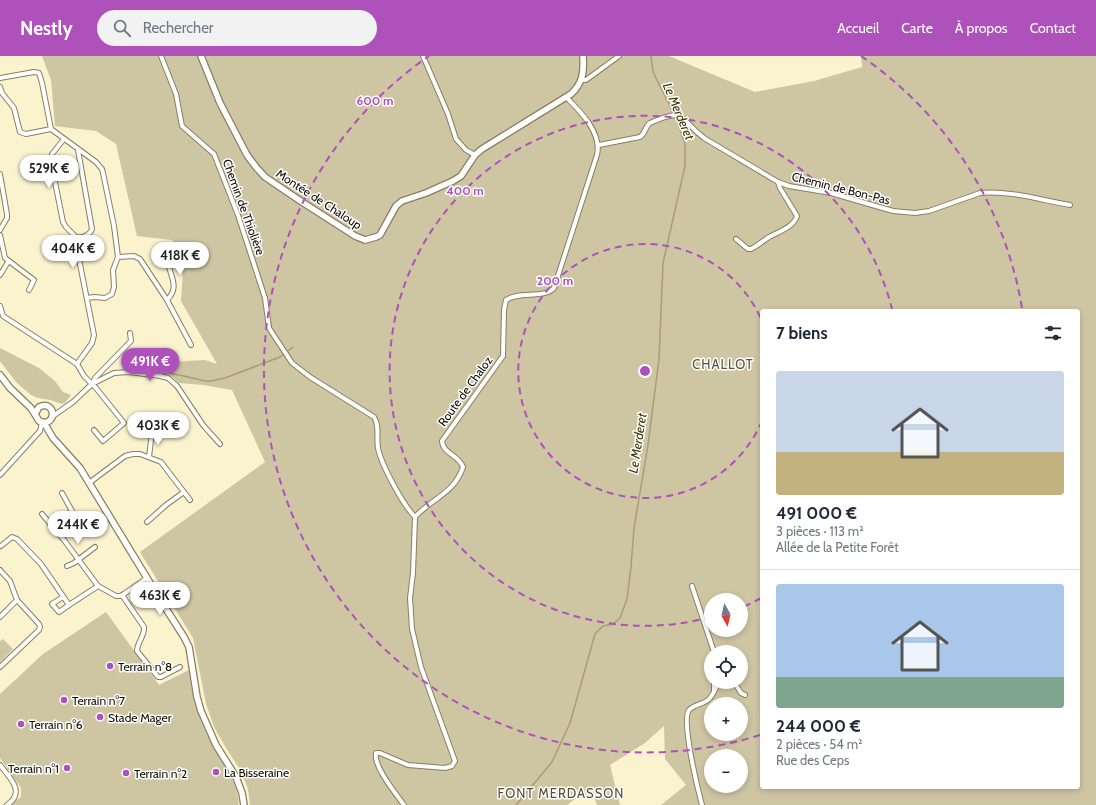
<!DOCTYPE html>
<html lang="fr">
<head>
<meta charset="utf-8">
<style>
	body { margin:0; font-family:Cabin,sans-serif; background:#f2f2f3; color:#1f2937; height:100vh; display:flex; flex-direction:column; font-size:15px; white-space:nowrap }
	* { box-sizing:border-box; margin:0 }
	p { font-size:13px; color:#747a83 }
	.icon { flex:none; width:22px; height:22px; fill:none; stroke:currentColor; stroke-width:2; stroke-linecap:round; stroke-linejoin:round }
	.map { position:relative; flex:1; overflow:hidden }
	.drawer { position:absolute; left:760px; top:253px; width:320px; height:480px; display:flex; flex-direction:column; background:#fff; border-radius:4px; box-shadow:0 2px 6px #0003 }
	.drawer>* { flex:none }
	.needle { width:26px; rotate:172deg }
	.controls { position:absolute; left:704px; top:537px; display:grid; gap:8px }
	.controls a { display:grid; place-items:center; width:44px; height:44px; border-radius:50%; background:#fff; box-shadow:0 2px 6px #0003; font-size:20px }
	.price { position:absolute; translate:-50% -34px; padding:0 9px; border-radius:14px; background:#fff; color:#222; font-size:13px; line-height:26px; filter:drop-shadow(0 1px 2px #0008) }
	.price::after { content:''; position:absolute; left:50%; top:24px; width:12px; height:9px; margin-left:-6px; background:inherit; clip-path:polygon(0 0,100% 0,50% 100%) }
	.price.selected { background:#ae51bb; color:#fff }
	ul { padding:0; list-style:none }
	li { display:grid; align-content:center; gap:8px; height:212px; padding:0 16px }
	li+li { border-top:1px solid #e0e1e3 }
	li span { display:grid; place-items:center; height:124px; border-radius:4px; color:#555 }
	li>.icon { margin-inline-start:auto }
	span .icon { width:72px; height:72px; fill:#fffc; stroke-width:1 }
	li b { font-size:17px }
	h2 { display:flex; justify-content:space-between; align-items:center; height:48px; padding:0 16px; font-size:17px }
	header { display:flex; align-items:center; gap:24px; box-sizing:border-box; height:56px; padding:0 20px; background:#ae51bb; color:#fff }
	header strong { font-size:19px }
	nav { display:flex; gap:22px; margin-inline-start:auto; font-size:14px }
	.search { width:280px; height:36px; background:#f2f2f3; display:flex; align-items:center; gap:10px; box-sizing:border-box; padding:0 14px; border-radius:22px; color:#747a83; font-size:15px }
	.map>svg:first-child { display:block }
	.green { fill:#cec5a3; fill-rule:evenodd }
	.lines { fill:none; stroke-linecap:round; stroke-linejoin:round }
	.stream { stroke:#a79d78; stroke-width:1.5 }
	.street-casing { stroke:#887f5e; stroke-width:6 }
	.secondary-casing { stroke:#887f5e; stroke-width:8 }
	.street { stroke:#fff; stroke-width:4 }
	.secondary { stroke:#fff; stroke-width:5.5 }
	.ring { fill:none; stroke:#ae51bb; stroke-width:2; stroke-dasharray:7 5 }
	.poi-dot { fill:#ae51bb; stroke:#fff; stroke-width:1.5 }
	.labels { text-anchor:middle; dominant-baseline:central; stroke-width:3; stroke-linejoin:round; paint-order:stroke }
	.street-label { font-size:12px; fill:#0f0c02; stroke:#fff }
	.poi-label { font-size:12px; fill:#0f0c02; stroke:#fff; text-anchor:start }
	.water-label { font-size:13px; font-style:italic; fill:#413603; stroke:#fff }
	.neighbourhood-label { font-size:13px; letter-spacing:1px; fill:#595132; stroke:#fff }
	.centre { fill:#ae51bb; stroke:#fff; stroke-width:2 }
	.ring-label { font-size:12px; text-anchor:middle; font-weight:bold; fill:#ae51bb; stroke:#fff; stroke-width:3; stroke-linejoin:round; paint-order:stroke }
</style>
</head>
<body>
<header>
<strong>Nestly</strong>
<div class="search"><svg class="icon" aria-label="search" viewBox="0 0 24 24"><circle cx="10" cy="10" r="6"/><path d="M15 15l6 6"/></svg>Rechercher</div>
<nav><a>Accueil</a><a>Carte</a><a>À propos</a><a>Contact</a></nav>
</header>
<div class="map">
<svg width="1096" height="749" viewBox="0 0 1096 749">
	<rect width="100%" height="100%" fill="#fbf2ce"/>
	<g class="green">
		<path d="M 42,0 L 669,0 L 755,36 L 814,25 L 862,11 L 861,0 L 1096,0 L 1096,749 L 661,749 L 686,729 L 665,703 L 664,670 L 645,687 L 610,709 L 620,749 L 597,749 L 593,738 L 579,740 L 567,749 L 250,749 L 248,733 L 241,715 L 226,692 L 214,671 L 206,648 L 193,582 L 140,496 L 265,406 L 232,334 L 203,329 L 179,327 L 158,308 L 186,305 L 205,304 L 217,308 L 181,245 L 184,198 L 172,184 L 137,180 L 116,88 L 96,75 L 55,70 L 51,24 ZM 762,255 L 1078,255 L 1078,731 L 762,731 ZM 711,544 L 741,544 L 741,574 L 711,574 ZM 711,596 L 741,596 L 741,626 L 711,626 ZM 711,648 L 741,648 L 741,678 L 711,678 ZM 711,700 L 741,700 L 741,730 L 711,730 Z"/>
		<polygon points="0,292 39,312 55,325 63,336 71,339 65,347 62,348 50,344 38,342 31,339 16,326 0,305"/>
		<path d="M 106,556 L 159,629 L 189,614 C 192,641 198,663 212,687 C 223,709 237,723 239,749 L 10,749 L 21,741 L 21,732 L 0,702 L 0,638 L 43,598 Z"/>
		<polygon points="3,583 13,593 0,606 0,585"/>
	</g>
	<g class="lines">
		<g class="stream">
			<polyline points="152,314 184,320 205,325 211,325 225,322 280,301 293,291"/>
			<polyline points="516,749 552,706 570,667 595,578 603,570 613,568 620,562 627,543 631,511 634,472 648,389 659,303 663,207 685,110 685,88 676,62 653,16 651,0"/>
		</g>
		<defs>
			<g id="street">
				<path d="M 161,0 L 176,38 L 182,70 L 214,98 L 238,159 L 265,242 L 269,272 L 292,307 L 310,321 L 374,361 C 380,370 376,382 378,392 C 381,408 403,449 415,461"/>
				<polyline points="423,0 448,58 456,83 466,94 475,99"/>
				<polyline points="0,22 34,16 39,17 42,27 51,73"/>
				<polyline points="581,24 586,24 619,0"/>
				<polyline points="0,31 2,37 14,52 20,76 26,78 51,73"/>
				<polyline points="51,73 96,106 102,113 103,117 114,170 118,201 113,214 114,231 112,238 105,242 94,241 87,242"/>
				<polyline points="64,83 52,98 51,106 63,166 66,171 76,181"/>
				<path d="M 599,89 L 640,81 C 646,77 645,70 650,67 C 687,51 678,62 704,82 L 778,126 L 789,130 L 831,137 L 893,155 L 915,157 L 929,155 L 980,137 C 1008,134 1041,144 1070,149"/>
				<polyline points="0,118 7,158 7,162 0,174"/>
				<polyline points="0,179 5,202 34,224 29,234"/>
				<polyline points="76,181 76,188 94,279 92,287 77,308"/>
				<path d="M 76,181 C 81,183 90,179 92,173 L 78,94"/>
				<path d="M 736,183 L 748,193 L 751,193 C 757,190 763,185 769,181 C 778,176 794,171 797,160 L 780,132 L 778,126"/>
				<path d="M 167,193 L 172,201 L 168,208 C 172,223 179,232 167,244"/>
				<polyline points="118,201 134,200 140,203 167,244 191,289"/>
				<polyline points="0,219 8,206"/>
				<polyline points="0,250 3,260 77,308 84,320 96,332 124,367 103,385 94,374"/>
				<polyline points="92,328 95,322 131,285 130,277"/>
				<polyline points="53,360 73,346 92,328 114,317 129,316 160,320 168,322 177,330 203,369 220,388"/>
				<polyline points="149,401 152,376 158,375 166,377"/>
				<polyline points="0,419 40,375 42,366"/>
				<polyline points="89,427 125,400 133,398 140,398 161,406 190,444"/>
				<polyline points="42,458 64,484 98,530"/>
				<polyline points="147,466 166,449 184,436"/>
				<polyline points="50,468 72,455 62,437"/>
				<polyline points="1,490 12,481 17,483 41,508 69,549 98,530 116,540 121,540 147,522"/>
				<polyline points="67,510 74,507 95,491"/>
				<polyline points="0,514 10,525 17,544 39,568 40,571 39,574 0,611"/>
				<polyline points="692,530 714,596"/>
				<path d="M 122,539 L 144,571 C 145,580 137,586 137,595 L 158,621 L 161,621 L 180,611"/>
				<polyline points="63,541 52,548 59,556 69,549"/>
				<polyline points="0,561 17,544"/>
				<polyline points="734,626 741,637 745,639"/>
				<polyline points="714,636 714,626"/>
				<path d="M 0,709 C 10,722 26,736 7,749"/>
				<path d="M 404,749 C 396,738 373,710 376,697 L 380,697 L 408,709 L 445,712 L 452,710 L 455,705 L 421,611 L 412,573 L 410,542 L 413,517 L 415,461 C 432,442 454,438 463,411 C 459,399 443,398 442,385 L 503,300 L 504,254 L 506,244 C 519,235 544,243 554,232 L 597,99 C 602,77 581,56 567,42"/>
				<path d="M 702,749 C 698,734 681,665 689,654 C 693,649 703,648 708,644 C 714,639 715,631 720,626"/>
			</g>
			<g id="secondary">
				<path d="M 201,0 L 220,47 L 247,99 L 256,111 L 265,121 L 302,146 L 355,180 L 365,184 L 376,181 L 380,179 L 396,150 L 402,145 L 426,137 L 453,125 L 461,120 L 475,99 L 482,93 L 571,38 C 583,27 584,16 583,0"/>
				<path d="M 0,319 L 10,332 L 31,352 L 39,365 C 57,373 57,343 39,351 L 35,358"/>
				<polyline points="44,367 53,382 80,412 161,545 184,581 189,591 197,641 201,655 216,689 236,721 242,737 244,749"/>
			</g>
		</defs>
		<use href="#street" class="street-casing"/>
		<use href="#secondary" class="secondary-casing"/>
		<use href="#street" class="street"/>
		<use href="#secondary" class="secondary"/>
	</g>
	<g class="ring">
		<path d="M762 365A127 127 0 1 1 762 265"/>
		<path d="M761 542A255 255 0 0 1 743 551M711 561A255 255 0 1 1 892 253"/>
		<path d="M760 679A382 382 0 0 1 429 0M861 0A382 382 0 0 1 1022 252"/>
	</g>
	<g class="poi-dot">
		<circle cx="110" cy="610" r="4"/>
		<circle cx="64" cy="644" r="4"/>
		<circle cx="100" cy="661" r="4"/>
		<circle cx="21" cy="668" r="4"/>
		<circle cx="67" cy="712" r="4"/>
		<circle cx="216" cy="716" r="4"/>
		<circle cx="126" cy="717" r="4"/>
	</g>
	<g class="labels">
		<g class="street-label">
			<text transform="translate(841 132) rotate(14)">Chemin de Bon-Pas</text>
			<text transform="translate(319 143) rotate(33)">Montée de Chaloup</text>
			<text transform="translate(244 151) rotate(70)">Chemin de Thiolière</text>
			<text transform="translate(465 335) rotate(-54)">Route de Chaloz</text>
		</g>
		<g class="poi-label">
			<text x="118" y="610">Terrain n°8</text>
			<text x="72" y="644">Terrain n°7</text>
			<text x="108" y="661">Stade Mager</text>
			<text x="29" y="668">Terrain n°6</text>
			<text x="59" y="712" text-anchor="end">Terrain n°1</text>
			<text x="224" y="716">La Bisseraine</text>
			<text x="134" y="717">Terrain n°2</text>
		</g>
		<g class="water-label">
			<text transform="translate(679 55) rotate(67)">Le Merderet</text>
			<text transform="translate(637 387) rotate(-81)">Le Merderet</text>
		</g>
		<g class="neighbourhood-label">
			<text x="723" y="308">CHALLOT</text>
			<text x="561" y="737">FONT MERDASSON</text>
		</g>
	</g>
	<circle cx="645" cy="315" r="6" class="centre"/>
	<g class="ring-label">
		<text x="375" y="49">600 m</text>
		<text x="465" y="139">400 m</text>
		<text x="555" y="229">200 m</text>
	</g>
</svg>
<div class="controls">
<a><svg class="needle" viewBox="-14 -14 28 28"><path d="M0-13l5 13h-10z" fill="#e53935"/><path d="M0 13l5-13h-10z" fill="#747a83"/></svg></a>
<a><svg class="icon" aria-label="locate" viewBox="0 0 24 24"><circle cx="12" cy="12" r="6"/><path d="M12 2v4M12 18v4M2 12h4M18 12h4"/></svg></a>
<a>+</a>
<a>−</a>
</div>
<b class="price" style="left:49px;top:133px">529K €</b>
<b class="price" style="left:73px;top:213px">404K €</b>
<b class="price" style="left:180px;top:220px">418K €</b>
<b class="price selected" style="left:150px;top:326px">491K €</b>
<b class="price" style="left:158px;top:390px">403K €</b>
<b class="price" style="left:78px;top:489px">244K €</b>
<b class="price" style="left:160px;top:560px">463K €</b>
<section class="drawer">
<h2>7 biens<svg class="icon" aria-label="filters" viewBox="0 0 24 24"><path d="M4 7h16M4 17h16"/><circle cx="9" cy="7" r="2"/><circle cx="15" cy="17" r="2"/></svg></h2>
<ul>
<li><span style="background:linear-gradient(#c9d6e8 65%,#c2b280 0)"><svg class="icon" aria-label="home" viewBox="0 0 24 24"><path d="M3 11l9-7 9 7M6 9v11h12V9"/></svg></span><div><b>491 000 €</b><p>3 pièces · 113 m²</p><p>Allée de la Petite Forêt</p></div></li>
<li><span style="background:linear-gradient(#a9c7e8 75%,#7fa58c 0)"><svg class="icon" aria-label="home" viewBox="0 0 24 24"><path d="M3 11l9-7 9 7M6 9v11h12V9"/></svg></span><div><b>244 000 €</b><p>2 pièces · 54 m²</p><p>Rue des Ceps</p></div></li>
</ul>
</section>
</div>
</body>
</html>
